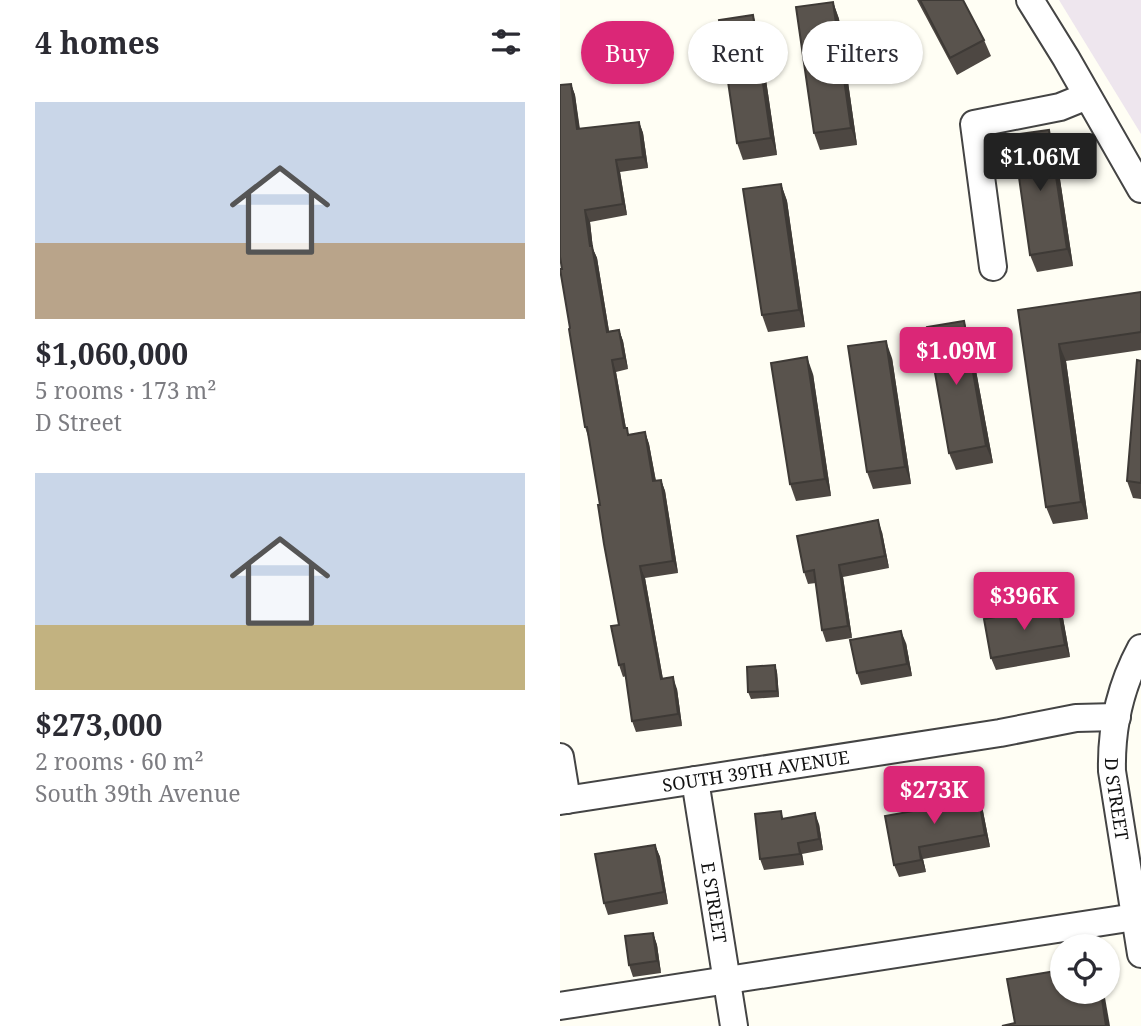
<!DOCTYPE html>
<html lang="en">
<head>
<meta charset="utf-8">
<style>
	body { margin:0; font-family:"Noto Serif",serif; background:#f2f2f3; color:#2b2b33; height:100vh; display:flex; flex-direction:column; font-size:26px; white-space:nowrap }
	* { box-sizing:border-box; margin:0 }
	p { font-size:23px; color:#7c7c81 }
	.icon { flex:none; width:38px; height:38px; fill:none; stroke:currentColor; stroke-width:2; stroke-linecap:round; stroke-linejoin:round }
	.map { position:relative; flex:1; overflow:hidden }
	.side { display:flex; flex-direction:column; background:#fff; width:560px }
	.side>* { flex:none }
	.hud { position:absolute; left:21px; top:21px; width:455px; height:63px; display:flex; gap:14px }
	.fabs { position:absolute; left:490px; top:934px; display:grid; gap:14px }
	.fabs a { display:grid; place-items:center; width:70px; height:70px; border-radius:50%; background:#fff; box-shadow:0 2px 5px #0004; font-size:35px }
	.price { position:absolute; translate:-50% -60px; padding:0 16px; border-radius:7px; background:#db2777; color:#fff; font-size:23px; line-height:46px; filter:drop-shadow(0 2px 4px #0008) }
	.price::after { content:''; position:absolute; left:50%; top:42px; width:21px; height:16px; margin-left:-10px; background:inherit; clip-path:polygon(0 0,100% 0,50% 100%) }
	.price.current { background:#222; color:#fff }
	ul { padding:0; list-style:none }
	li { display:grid; align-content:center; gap:14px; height:371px; padding:0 35px }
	li span { display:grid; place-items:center; height:217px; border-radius:0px; color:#555 }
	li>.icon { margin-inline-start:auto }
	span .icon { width:126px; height:126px; fill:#fffc; stroke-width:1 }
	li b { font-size:30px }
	h2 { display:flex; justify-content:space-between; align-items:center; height:84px; padding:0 35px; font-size:30px }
	.tag { padding:0 24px; border-radius:32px; background:#fff; box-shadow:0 2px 5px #0004; font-size:24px; line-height:63px }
	.tag.current { background:#db2777; color:#fff }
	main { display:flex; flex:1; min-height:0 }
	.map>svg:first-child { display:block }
	.industrial { fill:#eee6ee }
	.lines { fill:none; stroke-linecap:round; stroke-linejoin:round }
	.minor-casing { stroke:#444; stroke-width:30 }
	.minor { stroke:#fff; stroke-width:26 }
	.wall { fill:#4d4742 }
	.shaded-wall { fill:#3e3a36 }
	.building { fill:#59534d; stroke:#3e3a36; stroke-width:2 }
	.labels { text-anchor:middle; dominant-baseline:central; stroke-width:7; stroke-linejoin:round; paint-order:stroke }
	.street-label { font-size:18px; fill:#111; stroke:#fff }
</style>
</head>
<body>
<main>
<section class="side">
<h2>4 homes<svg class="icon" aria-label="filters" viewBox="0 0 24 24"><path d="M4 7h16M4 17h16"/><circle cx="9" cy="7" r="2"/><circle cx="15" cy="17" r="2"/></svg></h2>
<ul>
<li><span style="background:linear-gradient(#c9d6e8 65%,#b9a48a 0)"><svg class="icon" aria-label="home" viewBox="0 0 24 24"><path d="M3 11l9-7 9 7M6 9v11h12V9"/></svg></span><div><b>$1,060,000</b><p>5 rooms · 173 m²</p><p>D Street</p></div></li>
<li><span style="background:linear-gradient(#c9d6e8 70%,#c2b280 0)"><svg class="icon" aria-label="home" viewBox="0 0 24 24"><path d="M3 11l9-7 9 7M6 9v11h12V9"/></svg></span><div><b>$273,000</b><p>2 rooms · 60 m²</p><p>South 39th Avenue</p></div></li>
</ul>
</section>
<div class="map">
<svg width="581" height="1026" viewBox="0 0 581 1026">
	<rect width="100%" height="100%" fill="#fffef4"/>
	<polygon class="industrial" points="499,0 581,0 581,134"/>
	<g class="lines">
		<defs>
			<g id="minor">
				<polyline points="470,0 506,58 581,189"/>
				<polyline points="433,267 414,124 500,107 527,96"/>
				<path id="s1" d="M 581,648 C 561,685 551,728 552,771 L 581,954"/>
				<polyline points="0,757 7,800"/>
				<path id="s2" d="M 135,780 L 174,1026"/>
				<path id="s3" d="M 0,801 L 440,733 L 516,718 L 557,717"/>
				<polyline points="0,1006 575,917"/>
			</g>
		</defs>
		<use href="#minor" class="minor-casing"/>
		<use href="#minor" class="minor"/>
	</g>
	<g class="wall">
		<polygon points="357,0 403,0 424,40 431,56 397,75"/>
		<polygon points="273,2 279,19 297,145 260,150 254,133"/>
		<polygon points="199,32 217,155 183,160 177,143"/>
		<polygon points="11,84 15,95 20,129 79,122 83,133 88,168 60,172 67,215 30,222 33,249 37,258 49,331 59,330 63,341 68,369 56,372 66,428 69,435 85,432 89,444 96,481 101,480 105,491 118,573 85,578 103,679 117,689 122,726 76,732 72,721 66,676 63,677 59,665 59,625 29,439 25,427 2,269"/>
		<polygon points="495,146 513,266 477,272 470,255"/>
		<polygon points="221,184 227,201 245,327 208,332 202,315"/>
		<polygon points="581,292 581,350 506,361 528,519 493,524 486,507 458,310"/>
		<polygon points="410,338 433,463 396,470 389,453"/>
		<polygon points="332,358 351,484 313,489 307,472"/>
		<polygon points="581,361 581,499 573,498 567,481"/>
		<polygon points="253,374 271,496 236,501 230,484"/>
		<polygon points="322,532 329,568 283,577 292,638 266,642 262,630 256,583 248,584 244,572"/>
		<polygon points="498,606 503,618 510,657 436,670 431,658"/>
		<polygon points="346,643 352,676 301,685 297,673"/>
		<polygon points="215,665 217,672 219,697 191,699 188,692"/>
		<polygon points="418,794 422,806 430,847 363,859 366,872 339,877 334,865 359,810"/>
		<polygon points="221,811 223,818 259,824 263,850 242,854 244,865 204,870 200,859"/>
		<polygon points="95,845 100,857 108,904 48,915 44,903"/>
		<polygon points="93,933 97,945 101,973 73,977 69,965"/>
	</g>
	<g class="shaded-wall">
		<polygon points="273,2 279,19 297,145 291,128"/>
		<polygon points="193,15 199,32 217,155 211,138"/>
		<polygon points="11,84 15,95 21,141 17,129"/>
		<polygon points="79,122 83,133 88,168 83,157"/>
		<polygon points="489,130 495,146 513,266 507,249"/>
		<polygon points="56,160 60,172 67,215 63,204"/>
		<polygon points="221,184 227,201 245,327 239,310"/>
		<polygon points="25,210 30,222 33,249 37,258 51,343 47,332 30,246"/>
		<polygon points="404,321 410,338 433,463 426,446"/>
		<polygon points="59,330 63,341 68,369 64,358"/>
		<polygon points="326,341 332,358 351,484 345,467"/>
		<polygon points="499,344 506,361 528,519 521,502"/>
		<polygon points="247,357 253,374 271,496 265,479"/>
		<polygon points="52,360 56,372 68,440 64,428"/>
		<polygon points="85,432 89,444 98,493 93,481"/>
		<polygon points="101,480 105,491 118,573 113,561"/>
		<polygon points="318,520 322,532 329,568 325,556"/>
		<polygon points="279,565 283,577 292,638 288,626"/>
		<polygon points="80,566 85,578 105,691 101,679"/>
		<polygon points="498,606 503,618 510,657 505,645"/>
		<polygon points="341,631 346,643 352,676 347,664"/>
		<polygon points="215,665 217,672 219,697 217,691"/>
		<polygon points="113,677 117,689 122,726 118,714"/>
		<polygon points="418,794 422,806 430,847 425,835"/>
		<polygon points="255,813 259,824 263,850 259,839"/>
		<polygon points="238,843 242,854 244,865 240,854"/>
		<polygon points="95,845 100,857 108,904 104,892"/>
		<polygon points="359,847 363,859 366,872 361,860"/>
		<polygon points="93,933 97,945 101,973 97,961"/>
		<polygon points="541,992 544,992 550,1026 546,1026"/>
	</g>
	<g class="building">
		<polygon points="360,0 403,0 424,40 390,58"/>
		<polygon points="273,2 291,128 254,133 236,7"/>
		<polygon points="193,15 211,138 177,143 159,20"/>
		<polygon points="11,84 17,129 79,122 83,157 56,160 63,204 25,210 30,246 32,246 47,332 59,330 64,358 52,360 64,428 67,428 68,435 85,432 93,481 101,480 113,561 80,566 101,679 113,677 118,714 72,721 64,664 59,665 51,626 59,625 44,544 38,505 40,505 27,427 25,427 9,329 10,328 0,269 2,269 0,257 0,85"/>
		<polygon points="489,130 507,249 470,255 453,135"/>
		<polygon points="221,184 239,310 202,315 183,189"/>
		<polygon points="581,292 581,332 499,344 521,502 486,507 458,310"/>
		<polygon points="404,321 426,446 389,453 367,327"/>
		<polygon points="326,341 345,467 307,472 288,346"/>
		<polygon points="247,357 265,479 230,484 211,363"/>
		<polygon points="577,360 581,361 581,483 567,481"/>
		<polygon points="318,520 325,556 279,565 288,626 262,630 254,570 244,572 237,536"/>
		<polygon points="498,606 505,645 431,658 424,619"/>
		<polygon points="341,631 347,664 297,673 290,640"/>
		<polygon points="215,665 217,691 188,692 187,667"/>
		<polygon points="418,794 425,835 359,847 361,860 334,865 325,816 359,810 358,804"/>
		<polygon points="221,811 222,819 255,813 259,839 238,843 240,854 200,859 195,814"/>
		<polygon points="95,845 104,892 44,903 35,854"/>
		<polygon points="93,933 97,961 69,965 65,936"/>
		<polygon points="502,970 502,992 541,992 546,1026 442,1026 455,1023 447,979"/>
	</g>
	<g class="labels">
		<g class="street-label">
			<text stroke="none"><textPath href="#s3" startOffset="198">SOUTH 39TH AVENUE</textPath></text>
			<text stroke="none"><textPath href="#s1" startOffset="156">D STREET</textPath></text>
			<text stroke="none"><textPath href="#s2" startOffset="124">E STREET</textPath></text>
		</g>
	</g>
</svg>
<div class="fabs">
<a><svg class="icon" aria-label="locate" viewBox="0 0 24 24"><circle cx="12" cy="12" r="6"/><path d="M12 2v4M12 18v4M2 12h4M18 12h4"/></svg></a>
</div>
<b class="price current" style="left:480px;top:193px">$1.06M</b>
<b class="price" style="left:396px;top:387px">$1.09M</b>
<b class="price" style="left:464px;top:632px">$396K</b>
<b class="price" style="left:374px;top:826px">$273K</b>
<div class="hud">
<a class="tag current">Buy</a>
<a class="tag">Rent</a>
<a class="tag">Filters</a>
</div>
</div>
</main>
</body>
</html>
